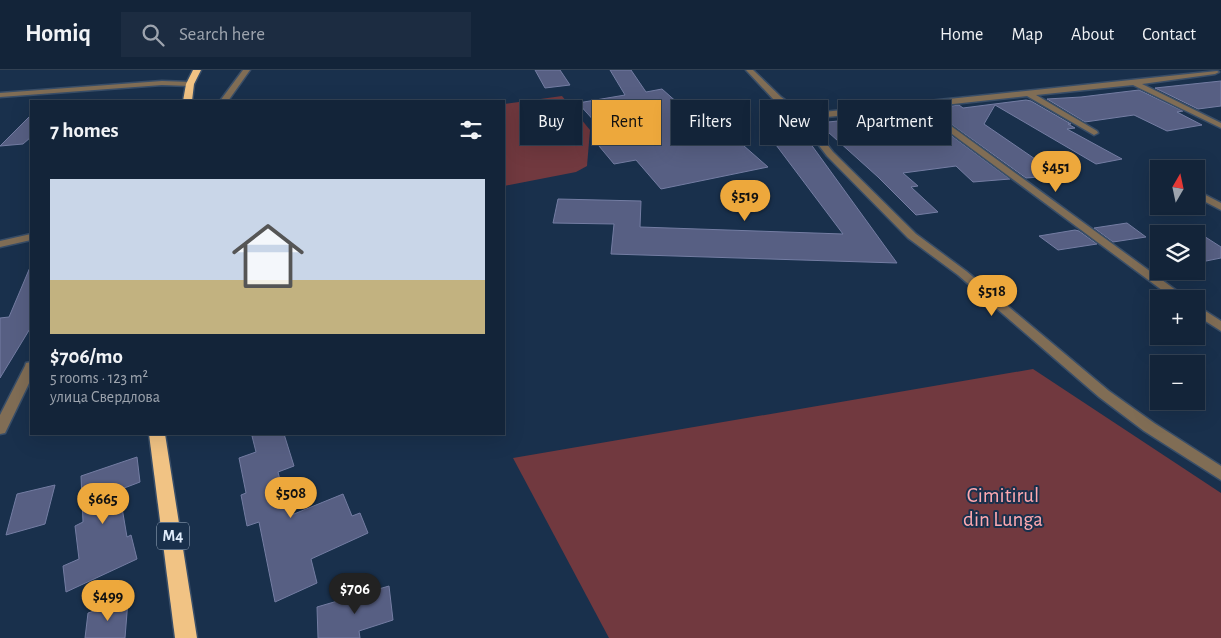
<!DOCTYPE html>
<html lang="en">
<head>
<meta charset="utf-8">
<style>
	body { margin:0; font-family:"Alegreya Sans",sans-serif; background:#1c2c41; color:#f1f3f6; height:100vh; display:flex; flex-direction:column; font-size:19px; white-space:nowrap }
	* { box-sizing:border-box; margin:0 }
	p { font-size:16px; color:#9da4ae }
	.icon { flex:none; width:28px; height:28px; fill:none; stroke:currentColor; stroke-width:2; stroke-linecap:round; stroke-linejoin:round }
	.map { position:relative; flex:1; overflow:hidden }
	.panel { position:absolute; left:30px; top:30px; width:475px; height:335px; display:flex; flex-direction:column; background:#132439; border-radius:0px; box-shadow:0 5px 20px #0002,0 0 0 1px #324153 }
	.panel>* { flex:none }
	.top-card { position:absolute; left:520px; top:30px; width:475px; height:45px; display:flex; gap:10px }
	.needle { width:32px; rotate:9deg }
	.buttons { position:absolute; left:1150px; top:90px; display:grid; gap:10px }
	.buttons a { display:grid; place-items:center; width:55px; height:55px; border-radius:0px; background:#132439; box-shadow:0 5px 20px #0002,0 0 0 1px #324153; font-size:25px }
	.price { position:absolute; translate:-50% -42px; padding:0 11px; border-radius:18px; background:#eda83c; color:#111; font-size:16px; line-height:32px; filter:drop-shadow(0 1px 2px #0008) }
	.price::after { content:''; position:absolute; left:50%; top:30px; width:15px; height:11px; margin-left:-8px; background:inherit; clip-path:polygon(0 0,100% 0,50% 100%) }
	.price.current { background:#222; color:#fff }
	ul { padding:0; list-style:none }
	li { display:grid; align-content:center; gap:10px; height:265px; padding:0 20px }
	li+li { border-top:1px solid #324153 }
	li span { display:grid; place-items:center; height:155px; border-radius:0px; color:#555 }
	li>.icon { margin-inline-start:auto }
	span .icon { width:90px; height:90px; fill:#fffc; stroke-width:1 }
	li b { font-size:21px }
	h2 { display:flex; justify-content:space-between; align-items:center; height:60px; padding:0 20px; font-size:21px }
	.pill { padding:0 18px; border-radius:0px; background:#132439; box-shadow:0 5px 20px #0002,0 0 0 1px #324153; font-size:18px; line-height:45px }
	.pill.current { background:#eda83c; color:#111 }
	header { display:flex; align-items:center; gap:30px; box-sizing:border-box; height:70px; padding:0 25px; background:#132439; border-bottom:1px solid #324153 }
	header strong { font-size:24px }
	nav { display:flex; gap:28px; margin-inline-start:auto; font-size:18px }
	.search { width:350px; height:45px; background:#1c2c41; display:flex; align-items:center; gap:12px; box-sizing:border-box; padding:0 18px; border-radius:0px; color:#9da4ae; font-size:19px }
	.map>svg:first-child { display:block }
	.green { fill:#71393f }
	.building { fill:#575f83; stroke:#747da3 }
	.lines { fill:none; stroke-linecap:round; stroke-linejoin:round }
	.minor-casing { stroke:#394e68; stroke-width:3 }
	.highway-casing { stroke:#394e68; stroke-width:3 }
	.minor { fill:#806d55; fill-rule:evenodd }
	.highway { fill:#f1c384; fill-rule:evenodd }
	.labels { text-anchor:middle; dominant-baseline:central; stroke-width:4; stroke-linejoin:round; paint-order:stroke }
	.shield { fill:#19304c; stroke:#a5b4c7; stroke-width:1 }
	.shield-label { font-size:16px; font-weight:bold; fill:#e1edfc }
	.near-park-label { font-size:21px; fill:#fea9b0; stroke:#19304c }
</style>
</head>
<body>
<header>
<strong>Homiq</strong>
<div class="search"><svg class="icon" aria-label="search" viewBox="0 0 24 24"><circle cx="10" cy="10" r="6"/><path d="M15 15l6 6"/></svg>Search here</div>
<nav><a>Home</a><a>Map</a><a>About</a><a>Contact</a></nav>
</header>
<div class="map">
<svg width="1221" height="568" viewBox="0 0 1221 568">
	<rect width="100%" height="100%" fill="#19304c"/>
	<g class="green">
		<polygon points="562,26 590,60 587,96 576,102 504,116 504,34"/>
		<polygon points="1033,299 1221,423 1221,568 609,568 513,388"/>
	</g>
	<g class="building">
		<polygon points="535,0 560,0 570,15 545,18"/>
		<polygon points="610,0 631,0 646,22 662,19 705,57 719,54 768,97 661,119 636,90 614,94 599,76 614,73 578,33 625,25"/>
		<polygon points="1221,11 1221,36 1198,39 1155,18"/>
		<polygon points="1139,20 1183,41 1177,42 1202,55 1167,61 1134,45 1085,52 1047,29 1081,27"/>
		<polygon points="1026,30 1031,31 1071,54 1068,54 1075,58 1067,59 1122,89 1096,94 995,35 984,54 1054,102 1049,103 1054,106 1026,108 930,39 959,35 963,38"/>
		<polygon points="918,41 1010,109 973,112 956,96 903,103 918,116 911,117 938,142 916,145 878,107 818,53 838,51 856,66 911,59 890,46"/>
		<polygon points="31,45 31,67 23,74 0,76"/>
		<polygon points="797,55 897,193 611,184 614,154 553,153 558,129 641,131 640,157 843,164 764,59"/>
		<polygon points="1127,153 1146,167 1113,172 1094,158"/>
		<polygon points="1075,160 1079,161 1097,174 1058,180 1039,166"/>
		<polygon points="1196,161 1221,177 1221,188 1196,193"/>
		<polygon points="31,195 31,257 0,308 0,248 9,247"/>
		<polygon points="260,364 284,364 294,396 278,402 289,446 343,424 352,446 360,443 368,463 311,489 317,513 275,532 259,452 247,456 241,425 246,423 239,388 256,382 252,366"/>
		<polygon points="137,387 140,412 119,420 127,467 131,465 137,489 66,522 63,496 79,489 75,456 83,452 81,406"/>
		<polygon points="55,415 45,454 6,465 17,424"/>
		<polygon points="389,516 393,550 359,561 360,568 318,568 317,537"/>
		<polygon points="128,530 125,568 85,568 88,543"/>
	</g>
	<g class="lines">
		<defs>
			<g id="minor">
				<polygon points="243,0 250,0 228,31 220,31"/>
				<polygon points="746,0 753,0 781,27 804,44 1217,1 1219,2 1215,4 1142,14 1221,53 1221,58 1133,15 1036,25 1097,61 1098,63 1094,65 1027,26 925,37 1188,229 1174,229 917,38 807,49 833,82 916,164 966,201 1109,321 1154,353 1221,396 1221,410 1144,361 1099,327 958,205 908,168 827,86 799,49 775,31"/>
				<polygon points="162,11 190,12 194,14 190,16 162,15 0,27 0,23"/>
				<polygon points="1196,120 1221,133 1221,140 1196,127"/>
				<polygon points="31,164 31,170 0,177 0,171"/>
				<polygon points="1196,235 1221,251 1221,261 1196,245"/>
				<polygon points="31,292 31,309 5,363 0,364 0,345 25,296 26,293"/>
			</g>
			<g id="highway">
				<polygon points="193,0 201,0 194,14 192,31 183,31 186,14"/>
				<polygon points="149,364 165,364 197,568 175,568"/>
			</g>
		</defs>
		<use href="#minor" class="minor-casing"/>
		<use href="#highway" class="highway-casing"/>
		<use href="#minor" class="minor"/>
		<use href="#highway" class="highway"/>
	</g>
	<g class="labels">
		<rect class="shield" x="157" y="452.5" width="32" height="27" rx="4"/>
		<g class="shield-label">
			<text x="173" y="466">M4</text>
		</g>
		<g class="near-park-label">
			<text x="1003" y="425">Cimitirul<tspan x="1003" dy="24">din Lunga</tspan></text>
		</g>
	</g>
</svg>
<div class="buttons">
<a><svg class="needle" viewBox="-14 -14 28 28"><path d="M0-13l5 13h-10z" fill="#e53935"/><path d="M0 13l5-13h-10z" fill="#9da4ae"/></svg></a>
<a><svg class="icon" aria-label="layers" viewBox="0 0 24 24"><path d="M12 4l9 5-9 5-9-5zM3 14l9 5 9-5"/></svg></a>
<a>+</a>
<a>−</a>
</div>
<b class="price" style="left:1056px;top:123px">$451</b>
<b class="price" style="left:745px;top:152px">$519</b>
<b class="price" style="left:992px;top:247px">$518</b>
<b class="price" style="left:291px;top:449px">$508</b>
<b class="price" style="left:103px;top:455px">$665</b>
<b class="price current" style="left:355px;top:545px">$706</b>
<b class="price" style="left:108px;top:552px">$499</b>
<div class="top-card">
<a class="pill">Buy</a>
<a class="pill current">Rent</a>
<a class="pill">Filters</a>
<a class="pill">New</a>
<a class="pill">Apartment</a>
</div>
<section class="panel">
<h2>7 homes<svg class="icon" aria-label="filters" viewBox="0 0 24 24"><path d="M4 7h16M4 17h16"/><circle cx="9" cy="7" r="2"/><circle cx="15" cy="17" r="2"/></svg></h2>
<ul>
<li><span style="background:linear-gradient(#c9d6e8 65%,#c2b280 0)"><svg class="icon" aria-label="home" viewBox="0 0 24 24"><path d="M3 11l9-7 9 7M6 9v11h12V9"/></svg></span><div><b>$706/mo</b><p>5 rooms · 123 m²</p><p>улица Свердлова</p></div></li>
</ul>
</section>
</div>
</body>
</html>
